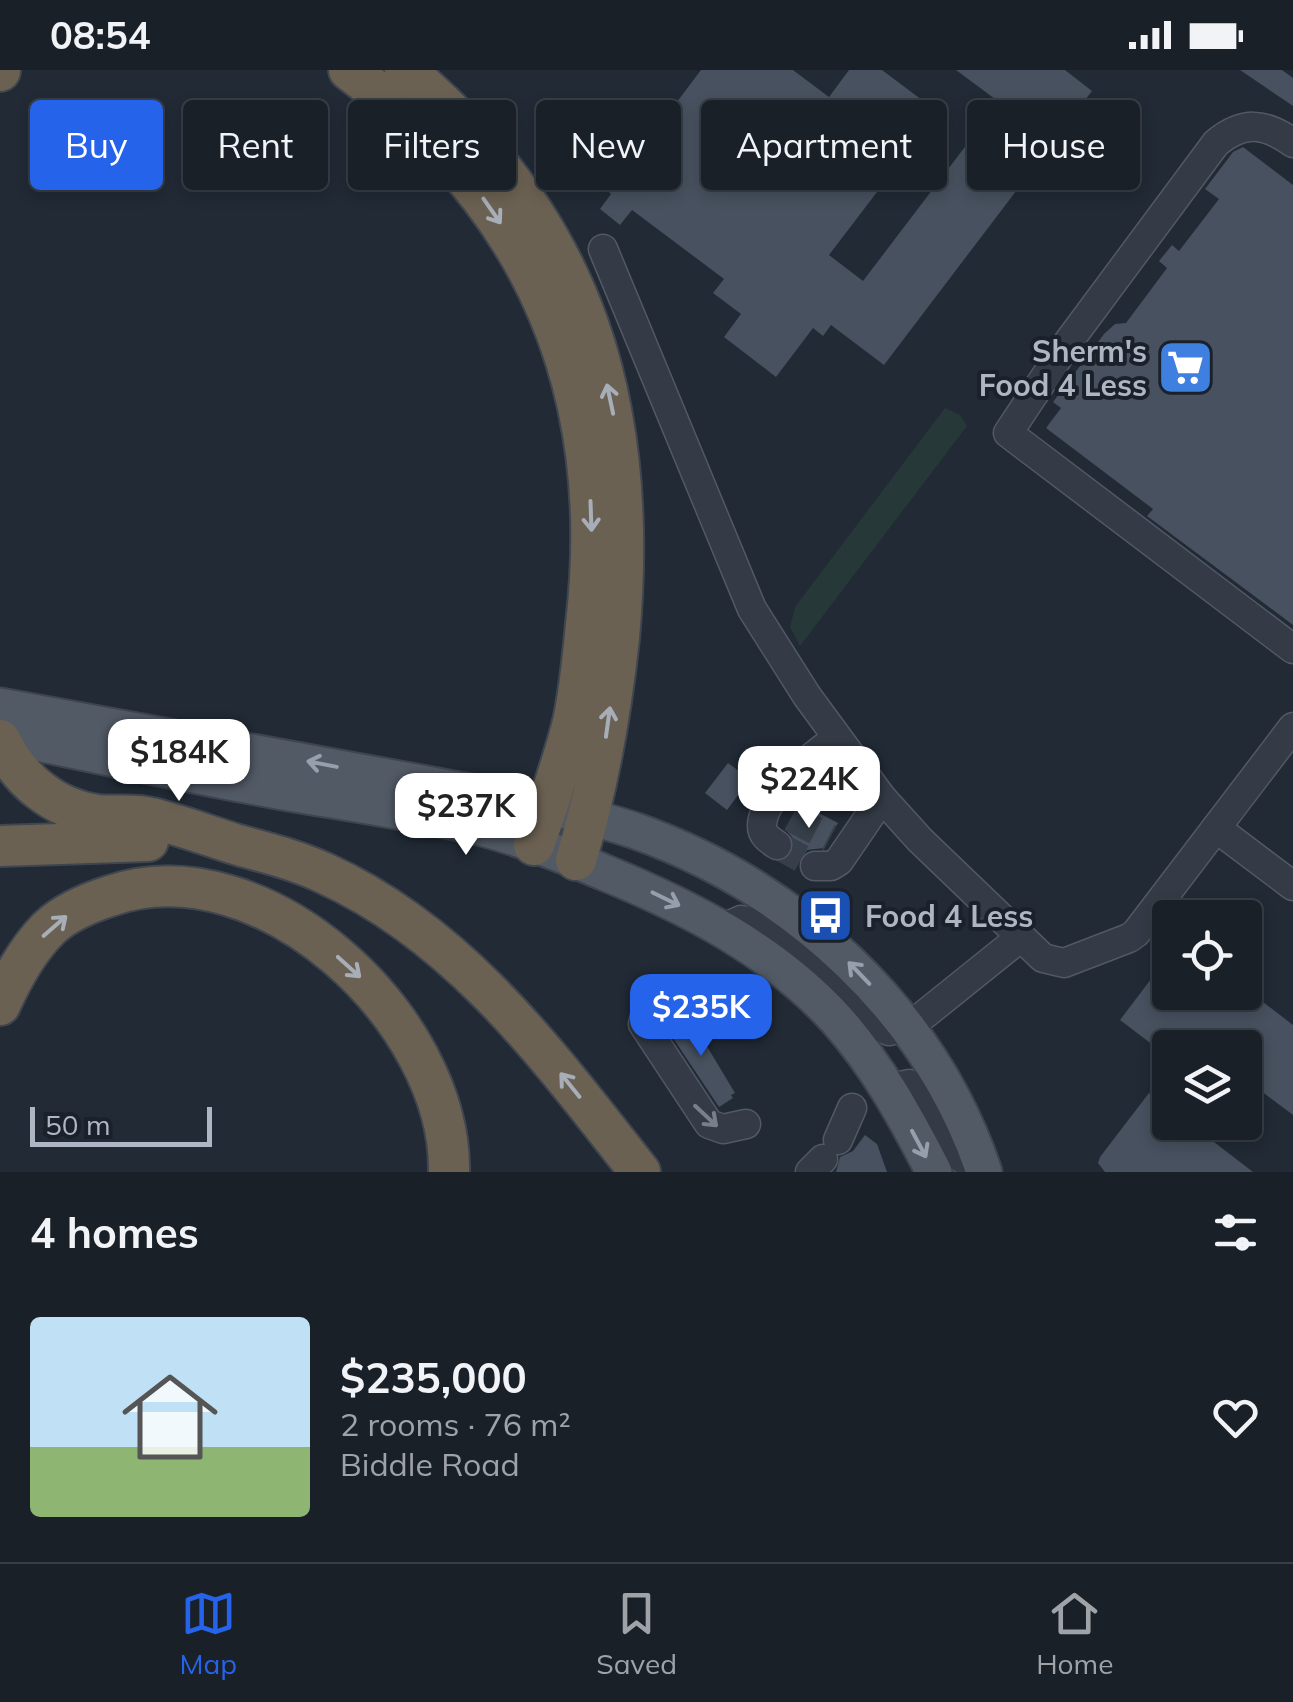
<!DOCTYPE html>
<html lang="en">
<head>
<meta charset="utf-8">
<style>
	body { margin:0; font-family:Mulish,sans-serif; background:#262d34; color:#f1f3f6; height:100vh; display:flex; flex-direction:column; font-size:38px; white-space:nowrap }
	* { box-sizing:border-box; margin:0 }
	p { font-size:32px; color:#9fa3a8 }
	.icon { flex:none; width:55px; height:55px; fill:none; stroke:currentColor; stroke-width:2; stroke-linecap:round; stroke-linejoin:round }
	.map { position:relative; height:1102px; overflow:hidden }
	.panel { display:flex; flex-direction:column; background:#192028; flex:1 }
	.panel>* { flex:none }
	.guide { position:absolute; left:30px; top:30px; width:1235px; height:90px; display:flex; gap:20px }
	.buttons { position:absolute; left:1152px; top:830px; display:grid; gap:20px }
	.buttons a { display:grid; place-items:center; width:110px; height:110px; border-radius:10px; background:#192028; box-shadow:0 5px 15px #0003,0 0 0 2px #373e45; font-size:50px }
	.scale { position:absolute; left:30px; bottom:25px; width:182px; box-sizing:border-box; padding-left:10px; border:5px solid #aeb6c3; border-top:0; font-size:28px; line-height:35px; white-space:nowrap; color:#aeb6c3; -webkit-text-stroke:8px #1a212a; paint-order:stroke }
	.price { position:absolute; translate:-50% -85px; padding:0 22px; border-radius:20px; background:#fff; color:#222; font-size:32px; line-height:65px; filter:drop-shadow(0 2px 5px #0008) }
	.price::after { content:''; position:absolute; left:50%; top:60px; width:30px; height:22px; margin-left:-15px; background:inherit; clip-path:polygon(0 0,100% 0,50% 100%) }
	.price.active { background:#2563eb; color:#fff }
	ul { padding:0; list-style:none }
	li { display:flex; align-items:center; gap:30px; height:250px; padding:0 30px }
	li+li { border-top:2px solid #373e45 }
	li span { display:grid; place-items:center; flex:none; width:280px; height:200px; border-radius:10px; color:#555 }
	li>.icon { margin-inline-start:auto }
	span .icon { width:120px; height:120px; fill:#fffc; stroke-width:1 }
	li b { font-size:42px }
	h2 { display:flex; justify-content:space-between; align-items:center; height:120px; padding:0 30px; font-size:42px }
	.tag { padding:0 35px; border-radius:10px; background:#192028; box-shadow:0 5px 15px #0003,0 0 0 2px #373e45; font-size:35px; line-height:90px }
	.tag.active { background:#2563eb; color:#fff }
	.status { display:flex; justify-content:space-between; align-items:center; height:70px; padding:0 50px; background:#192028; direction:ltr }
	.status svg { height:28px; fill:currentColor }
	.menu { display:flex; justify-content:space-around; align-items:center; height:140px; border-top:2px solid #373e45; background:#192028; font-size:28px; color:#9fa3a8 }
	.menu a { display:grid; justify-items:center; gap:5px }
	.menu .active { color:#2563eb }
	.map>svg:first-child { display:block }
	.green { fill:#263838 }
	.building { fill:#47515f }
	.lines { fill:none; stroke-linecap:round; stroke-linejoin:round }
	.minor-tunnel { stroke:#363f4a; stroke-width:28; stroke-dasharray:28 14; stroke-linecap:butt }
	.minor-casing { stroke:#525964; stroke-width:31 }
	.major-casing { stroke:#3e454f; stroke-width:39 }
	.highway-casing { stroke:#3f4650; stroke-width:44 }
	.minor { stroke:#343b46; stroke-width:28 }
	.major { stroke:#525a66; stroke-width:35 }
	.highway { stroke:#6b6152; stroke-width:40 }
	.oneway { stroke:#a7aeb8 }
	.oneway2 { stroke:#979fac }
	.oneway3 { stroke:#777f8b }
	.labels { text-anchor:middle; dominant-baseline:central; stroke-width:8; stroke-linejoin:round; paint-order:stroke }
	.poi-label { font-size:30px; font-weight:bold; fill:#aeb6c3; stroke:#1a212a; text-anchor:end }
</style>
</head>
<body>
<div class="status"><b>08:54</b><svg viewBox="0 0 49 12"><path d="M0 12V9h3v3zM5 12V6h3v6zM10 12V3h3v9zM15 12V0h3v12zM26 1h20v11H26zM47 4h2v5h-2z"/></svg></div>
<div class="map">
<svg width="1293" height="1102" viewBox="0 0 1293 1102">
	<rect width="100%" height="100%" fill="#212a35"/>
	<polygon class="green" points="945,338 960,345 967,356 800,576 790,557 795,537"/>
	<g class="building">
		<polygon points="701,0 793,0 829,27 849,0 882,0 938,42 829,185 863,211 999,32 956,0 1065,0 1092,21 884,295 831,255 823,266 813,258 776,307 724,267 741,244 713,223 724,209 632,140 620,155 600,139 611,124 609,122"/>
		<polygon points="1240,0 1282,0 1293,8 1293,36"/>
		<polygon points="1243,77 1293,115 1293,555 1147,446 1153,439 1046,358 1061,338 1053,332 1104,264 1115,254 1126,253 1167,198 1159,191 1172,175 1179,181 1219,129 1205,119 1233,82"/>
		<polygon points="728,693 750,709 727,740 705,723"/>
		<polygon points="800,733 838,753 824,778 807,780 799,792 789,787 794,775 792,767 785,759"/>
		<polygon points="1170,884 1170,922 1250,922 1293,955 1293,1045 1245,1009 1245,978 1170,978 1170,988 1120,950"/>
		<polygon points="684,945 693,953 735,1023 731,1025 733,1028 719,1037 665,956"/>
		<polygon points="1149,1023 1170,1039 1170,1052 1188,1052 1253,1102 1105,1102 1098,1093 1100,1087"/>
		<polygon points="865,1065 877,1074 887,1102 836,1102 840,1087 853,1081"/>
	</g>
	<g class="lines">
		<g class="minor-tunnel">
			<polyline points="791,748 830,768"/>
			<polyline points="777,775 815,796"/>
		</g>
		<defs>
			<g id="minor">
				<path d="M 1293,73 C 1264,52 1243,51 1216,73 L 1069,271 L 1008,363 L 1293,579"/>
				<polyline points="603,179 752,539 807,626 882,728 920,770 1043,888 1064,893 1129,868 1136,863 1293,657"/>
				<polyline points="1216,758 1293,816"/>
				<path d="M 777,775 C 770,770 762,766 762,756 C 762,726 814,684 836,669"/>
				<polyline points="815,796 831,796 839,791 882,728"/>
				<polyline points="724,858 741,850 759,853 807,889 870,952 889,961 909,957 1021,867"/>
				<path d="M 713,936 C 683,926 652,911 643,954 L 709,1054 L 723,1059 L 746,1054"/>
				<polyline points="890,1018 910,1014 922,1023 953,1081 979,1102"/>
				<polyline points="838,1070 852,1038"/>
				<polyline points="810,1102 823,1089"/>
			</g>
			<g id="major">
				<path d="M 0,636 L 547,736 C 577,744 607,751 636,761 C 794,817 930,941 984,1102"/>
				<path d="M 0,665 C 96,685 192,706 289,723 C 354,734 418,743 482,758 C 523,769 564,785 603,802 C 689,837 773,880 837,950 C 878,996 906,1048 934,1102"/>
			</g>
			<g id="highway">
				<path d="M 349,0 C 537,138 613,323 586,554 C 583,587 580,620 573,652 C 563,693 548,734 534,775"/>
				<path d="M 405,0 C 587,152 640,337 619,568 C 611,644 598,717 576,790"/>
				<polyline points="0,1 0,0"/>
				<path d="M 0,670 C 19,710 54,739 98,745 C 115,747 134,743 151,748 C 180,755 209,766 238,775 C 267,783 296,790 324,803 C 461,865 550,988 640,1102"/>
				<polyline points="0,776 148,771"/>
				<path d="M 0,935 C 12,908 28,879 49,858 C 66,842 88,833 110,826 C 263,773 452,950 449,1102"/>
			</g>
		</defs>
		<use href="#minor" class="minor-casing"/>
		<use href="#major" class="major-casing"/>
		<use href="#highway" class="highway-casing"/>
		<use href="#minor" class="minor"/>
		<use href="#major" class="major"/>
		<use href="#highway" class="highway"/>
	</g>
	<defs><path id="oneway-shaft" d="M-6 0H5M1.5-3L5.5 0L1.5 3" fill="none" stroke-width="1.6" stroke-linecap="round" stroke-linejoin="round" transform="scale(2.5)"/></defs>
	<g class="oneway">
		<use href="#oneway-shaft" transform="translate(492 141) rotate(55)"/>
		<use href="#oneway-shaft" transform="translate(610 329) rotate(-102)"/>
		<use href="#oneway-shaft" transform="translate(591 446) rotate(88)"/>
		<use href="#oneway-shaft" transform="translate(608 652) rotate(-82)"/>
		<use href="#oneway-shaft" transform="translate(55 856) rotate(-41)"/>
		<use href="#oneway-shaft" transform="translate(349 897) rotate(42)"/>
		<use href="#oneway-shaft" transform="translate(570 1015) rotate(-129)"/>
	</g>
	<g class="oneway2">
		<use href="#oneway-shaft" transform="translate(322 694) rotate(-169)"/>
		<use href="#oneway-shaft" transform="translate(666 829) rotate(26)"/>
		<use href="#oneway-shaft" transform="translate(859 903) rotate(-134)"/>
		<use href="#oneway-shaft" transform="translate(919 1074) rotate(62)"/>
	</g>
	<use class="oneway3" href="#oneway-shaft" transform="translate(706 1046) rotate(43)"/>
	<defs>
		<symbol id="supermarket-square" viewBox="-11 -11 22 22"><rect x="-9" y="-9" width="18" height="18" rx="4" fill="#3f7fe0" stroke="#1a212a"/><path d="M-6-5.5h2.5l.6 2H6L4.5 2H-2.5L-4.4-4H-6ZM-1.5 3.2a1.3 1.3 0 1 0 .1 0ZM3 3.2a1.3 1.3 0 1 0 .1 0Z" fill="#fff"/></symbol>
		<symbol id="bus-square" viewBox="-11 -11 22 22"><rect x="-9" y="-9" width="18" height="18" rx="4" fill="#1a4fb4" stroke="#1a212a"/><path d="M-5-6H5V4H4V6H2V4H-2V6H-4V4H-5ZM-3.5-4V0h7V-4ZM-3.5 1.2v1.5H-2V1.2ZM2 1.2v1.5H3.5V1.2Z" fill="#fff"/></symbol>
	</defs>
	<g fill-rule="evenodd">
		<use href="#supermarket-square" x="1154" y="266" width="63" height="63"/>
		<use href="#bus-square" x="794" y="814" width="63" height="63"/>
	</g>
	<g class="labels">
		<g class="poi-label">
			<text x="1147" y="281">Sherm's<tspan x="1147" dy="34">Food 4 Less</tspan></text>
			<text x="865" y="846" text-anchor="start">Food 4 Less</text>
		</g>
	</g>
</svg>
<div class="buttons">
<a><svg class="icon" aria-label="locate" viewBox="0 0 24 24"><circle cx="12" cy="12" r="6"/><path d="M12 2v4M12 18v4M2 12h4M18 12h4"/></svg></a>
<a><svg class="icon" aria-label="layers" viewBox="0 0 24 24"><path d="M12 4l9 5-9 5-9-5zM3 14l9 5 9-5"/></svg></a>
</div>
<div class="scale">50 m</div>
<b class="price" style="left:179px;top:734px">$184K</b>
<b class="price" style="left:809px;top:761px">$224K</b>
<b class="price" style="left:466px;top:788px">$237K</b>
<b class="price active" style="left:701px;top:989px">$235K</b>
<div class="guide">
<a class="tag active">Buy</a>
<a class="tag">Rent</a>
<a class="tag">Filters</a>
<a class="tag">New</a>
<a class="tag">Apartment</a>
<a class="tag">House</a>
</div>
</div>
<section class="panel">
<h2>4 homes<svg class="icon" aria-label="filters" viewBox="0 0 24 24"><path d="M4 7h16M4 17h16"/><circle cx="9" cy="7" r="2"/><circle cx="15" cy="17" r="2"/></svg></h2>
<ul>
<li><span style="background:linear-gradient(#bfe0f5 65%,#8fb573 0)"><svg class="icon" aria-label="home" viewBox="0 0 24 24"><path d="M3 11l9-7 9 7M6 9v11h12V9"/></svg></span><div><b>$235,000</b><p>2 rooms · 76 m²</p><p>Biddle Road</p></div><svg class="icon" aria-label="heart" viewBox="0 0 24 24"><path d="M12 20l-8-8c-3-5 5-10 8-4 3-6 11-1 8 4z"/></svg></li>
</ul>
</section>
<nav class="menu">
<a class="active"><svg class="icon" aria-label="map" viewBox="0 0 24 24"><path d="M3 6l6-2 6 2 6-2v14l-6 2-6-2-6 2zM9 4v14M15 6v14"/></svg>Map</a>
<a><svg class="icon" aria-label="saved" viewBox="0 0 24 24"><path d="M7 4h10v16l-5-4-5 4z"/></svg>Saved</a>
<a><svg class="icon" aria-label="home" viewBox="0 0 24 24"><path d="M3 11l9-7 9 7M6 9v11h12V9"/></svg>Home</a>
</nav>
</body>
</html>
